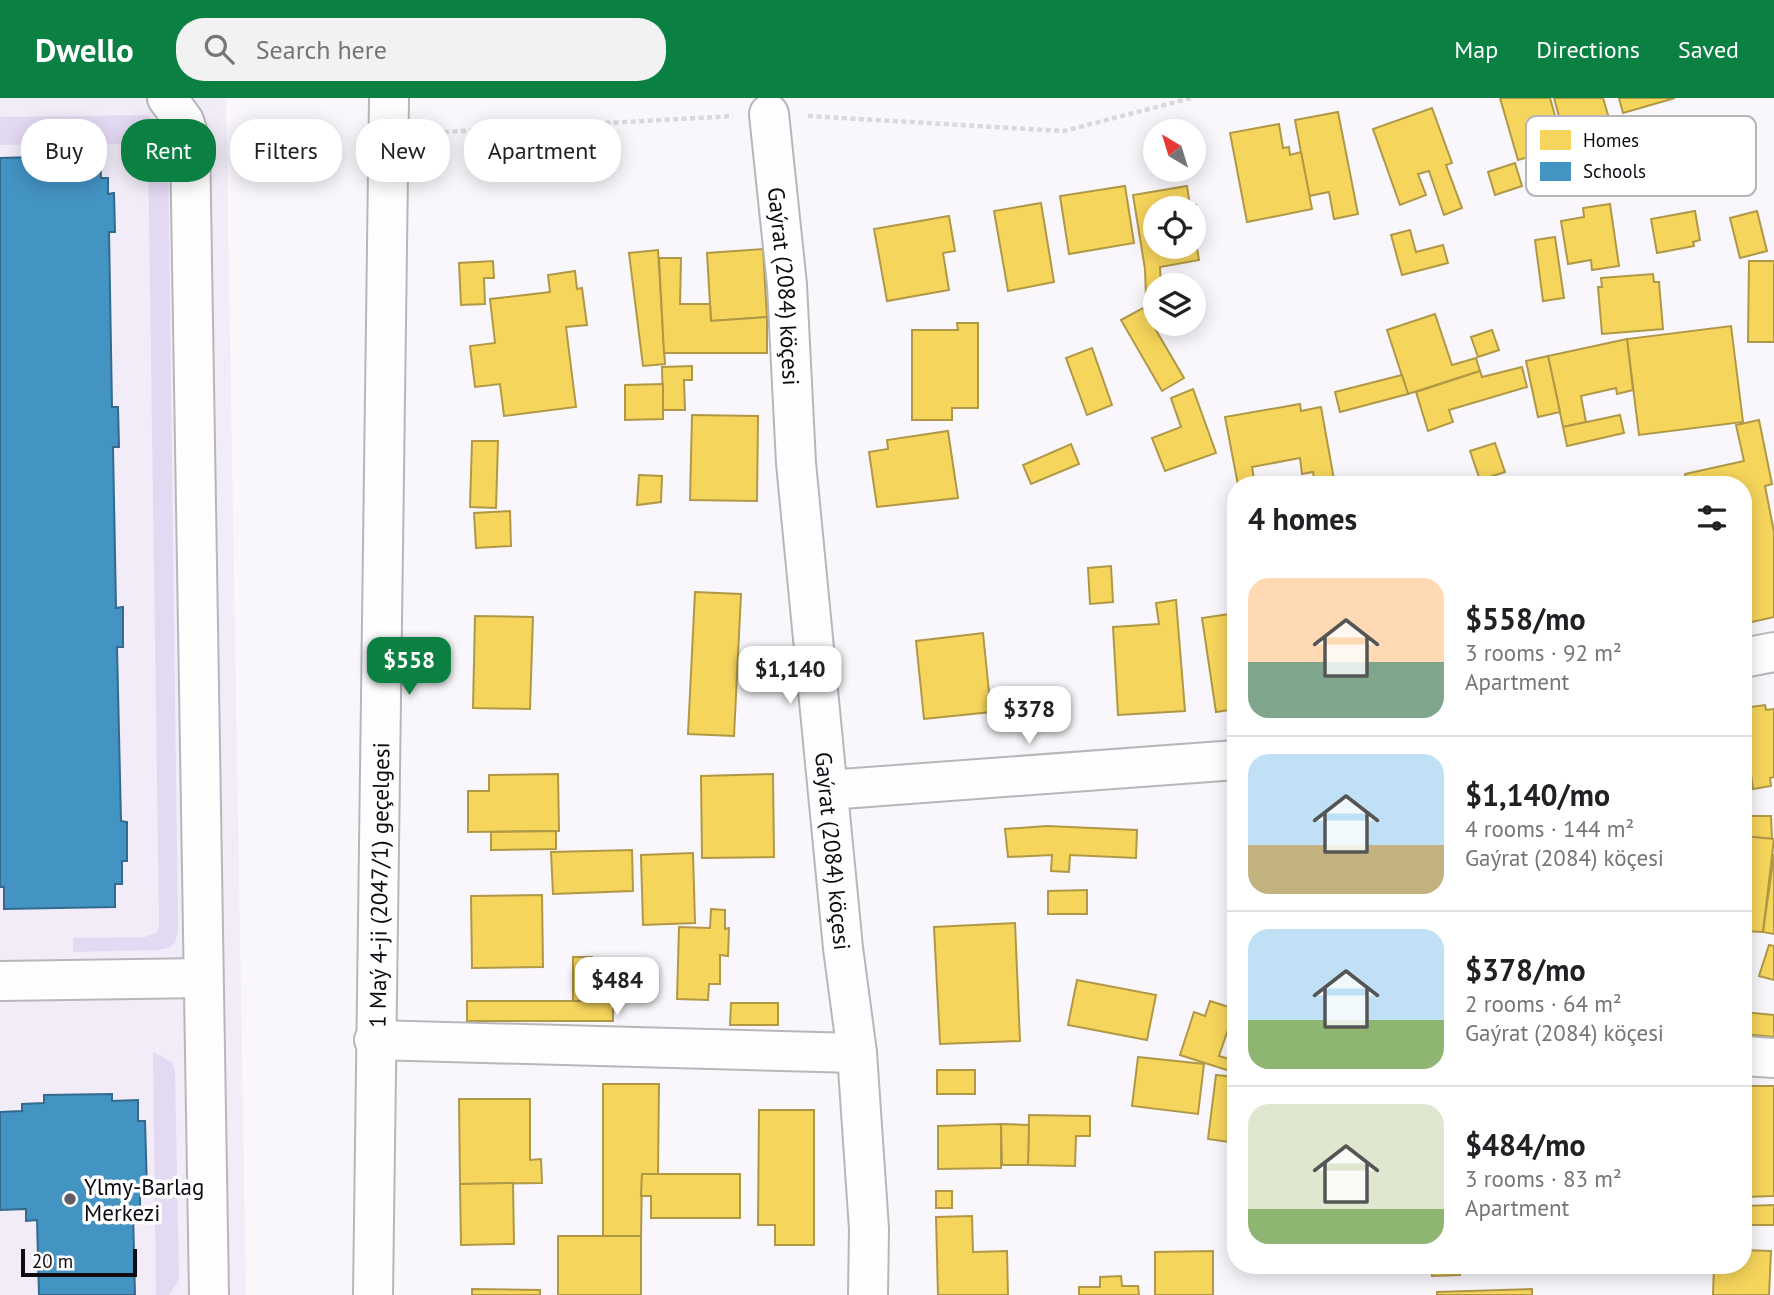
<!DOCTYPE html>
<html lang="en">
<head>
<meta charset="utf-8">
<style>
	body { margin:0; font-family:"PT Sans",sans-serif; background:#f2f2f2; color:#202124; height:100vh; display:flex; flex-direction:column; font-size:26px; white-space:nowrap }
	* { box-sizing:border-box; margin:0 }
	p { font-size:23px; color:#757577 }
	.icon { flex:none; width:38px; height:38px; fill:none; stroke:currentColor; stroke-width:2; stroke-linecap:round; stroke-linejoin:round }
	.map { position:relative; flex:1; overflow:hidden }
	.panel { position:absolute; left:1227px; top:378px; width:525px; height:798px; display:flex; flex-direction:column; background:#fff; border-radius:28px; box-shadow:0 4px 18px #0003 }
	.panel>* { flex:none }
	.top-card { position:absolute; left:21px; top:21px; width:665px; height:63px; display:flex; gap:14px }
	.needle { width:46px; rotate:322deg }
	.controls { position:absolute; left:1143px; top:21px; display:grid; gap:14px }
	.controls a { display:grid; place-items:center; width:63px; height:63px; border-radius:50%; background:#fff; box-shadow:0 4px 18px #0003; font-size:35px }
	.scale { position:absolute; left:21px; bottom:18px; width:116px; box-sizing:border-box; padding-left:7px; border:4px solid #0d0a11; border-top:0; font-size:19px; line-height:24px; white-space:nowrap; color:#0d0a11; -webkit-text-stroke:5px #fff; paint-order:stroke }
	.price { position:absolute; translate:-50% -60px; padding:0 16px; border-radius:14px; background:#fff; color:#222; font-size:23px; line-height:46px; filter:drop-shadow(0 2px 4px #0008) }
	.price::after { content:''; position:absolute; left:50%; top:42px; width:21px; height:16px; margin-left:-10px; background:inherit; clip-path:polygon(0 0,100% 0,50% 100%) }
	.price.selected { background:#0b8043; color:#fff }
	ul { padding:0; list-style:none }
	li { display:flex; align-items:center; gap:21px; height:175px; padding:0 21px }
	li+li { border-top:2px solid #e0e0e0 }
	li span { display:grid; place-items:center; flex:none; width:196px; height:140px; border-radius:21px; color:#555 }
	li>.icon { margin-inline-start:auto }
	span .icon { width:84px; height:84px; fill:#fffc; stroke-width:1 }
	li b { font-size:30px }
	h2 { display:flex; justify-content:space-between; align-items:center; height:84px; padding:0 21px; font-size:30px }
	.chip { padding:0 24px; border-radius:28px; background:#fff; box-shadow:0 4px 18px #0003; font-size:24px; line-height:63px }
	.chip.selected { background:#0b8043; color:#fff }
	header { display:flex; align-items:center; gap:42px; box-sizing:border-box; height:98px; padding:0 35px; background:#0b8043; color:#fff }
	header strong { font-size:33px }
	nav { display:flex; gap:38px; margin-inline-start:auto; font-size:24px }
	.search { width:490px; height:63px; background:#f2f2f2; display:flex; align-items:center; gap:18px; box-sizing:border-box; padding:0 24px; border-radius:28px; color:#757577; font-size:26px }
	.map>svg:first-child { display:block }
	.built { fill:#f1ecf7 }
	.green { fill:#e4d9f2 }
	.homes { fill:#f6d55c; stroke:#b09846; stroke-width:2; fill-rule:evenodd }
	.schools { fill:#4393c3; stroke:#336a8e; stroke-width:2 }
	.lines { fill:none; stroke-linecap:round; stroke-linejoin:round }
	.minor-casing { stroke:#b8b6bb; stroke-width:42 }
	.path { stroke:#d9d8da; stroke-width:4.5; stroke-dasharray:5 3.5; stroke-linecap:butt }
	.minor { stroke:#fefefe; stroke-width:38 }
	.poi-dot { fill:#605d63; stroke:#fff; stroke-width:2.5 }
	.labels { text-anchor:middle; dominant-baseline:central; stroke-width:7; stroke-linejoin:round; paint-order:stroke }
	.street-label { font-size:23px; fill:#0d0a11; stroke:#fff }
	.poi-label { font-size:23px; fill:#0d0a11; stroke:#fff; text-anchor:start }
	.key { fill:#fff; stroke:#b6b6b8; stroke-width:2 }
	.key-label { font-size:19px; fill:#0d0a11 }
</style>
</head>
<body>
<header>
<strong>Dwello</strong>
<div class="search"><svg class="icon" aria-label="search" viewBox="0 0 24 24"><circle cx="10" cy="10" r="6"/><path d="M15 15l6 6"/></svg>Search here</div>
<nav><a>Map</a><a>Directions</a><a>Saved</a></nav>
</header>
<div class="map">
<svg width="1774" height="1197" viewBox="0 0 1774 1197">
	<rect width="100%" height="100%" fill="#f9f7fb"/>
	<polygon class="built" points="0,0 226,0 246,1197 0,1197"/>
	<g class="green">
		<polygon points="148,17 162,28 168,46 178,834 175,844 169,850 158,852 73,854 73,840 145,839 157,834 159,827 148,46 0,47 0,19"/>
		<polygon points="153,954 172,964 175,973 179,1182 169,1197 156,1197"/>
	</g>
	<g class="homes">
		<polygon points="1500,0 1550,0 1564,49 1518,62"/>
		<polygon points="1554,0 1603,0 1613,34 1567,48"/>
		<polygon points="1619,0 1675,0 1623,15"/>
		<polygon points="1432,10 1452,65 1446,67 1462,110 1444,117 1429,73 1418,76 1426,97 1400,107 1373,31"/>
		<polygon points="1338,14 1358,116 1334,121 1329,94 1309,98 1295,22"/>
		<polygon points="1279,26 1283,50 1289,49 1290,57 1301,54 1312,111 1247,124 1230,35"/>
		<polygon points="1515,65 1522,88 1495,97 1488,74"/>
		<polygon points="1125,88 1134,145 1069,156 1060,98"/>
		<path d="M 1187,88 L 1190,108 L 1196,107 L 1201,137 L 1195,139 L 1199,162 L 1160,169 L 1161,187 L 1155,187 L 1155,199 L 1146,200 L 1145,171 L 1133,97 ZM 1155,110 L 1194,110 L 1194,149 L 1155,149 Z"/>
		<polygon points="1041,105 1054,184 1008,193 994,113"/>
		<polygon points="1610,106 1619,168 1592,172 1591,162 1568,166 1561,123 1584,119 1583,110"/>
		<polygon points="1695,113 1700,142 1693,144 1694,148 1657,155 1651,121"/>
		<polygon points="1757,113 1767,153 1740,160 1730,120"/>
		<polygon points="949,118 955,153 943,155 949,192 887,203 874,131"/>
		<polygon points="1410,132 1416,154 1443,147 1448,165 1402,177 1391,137"/>
		<polygon points="1555,139 1564,200 1543,203 1535,142"/>
		<polygon points="763,151 767,219 711,223 707,155"/>
		<polygon points="658,152 665,266 643,268 629,155"/>
		<polygon points="659,160 681,160 680,206 710,206 711,223 767,219 767,255 664,255"/>
		<polygon points="493,163 494,180 484,180 485,206 461,207 459,165"/>
		<polygon points="1749,163 1774,163 1774,244 1748,244"/>
		<polygon points="575,173 577,191 582,190 587,227 566,229 576,309 504,318 500,286 475,289 470,248 495,245 490,201 550,194 548,177"/>
		<polygon points="1653,176 1654,184 1659,184 1663,231 1602,236 1598,189 1602,189 1601,180"/>
		<polygon points="1143,210 1184,280 1162,293 1121,222"/>
		<polygon points="1435,216 1452,267 1476,260 1480,273 1408,296 1387,232"/>
		<polygon points="957,225 978,225 978,310 952,310 952,322 912,322 912,232 958,232"/>
		<polygon points="1731,228 1743,324 1639,337 1627,241"/>
		<polygon points="1492,232 1499,252 1478,259 1471,239"/>
		<polygon points="1627,241 1633,292 1617,296 1616,290 1581,298 1586,324 1563,329 1548,258"/>
		<polygon points="1092,250 1112,307 1087,317 1066,260"/>
		<polygon points="1548,258 1560,314 1538,319 1526,263"/>
		<polygon points="692,268 692,282 684,282 685,312 663,312 662,269"/>
		<polygon points="1522,269 1527,289 1449,312 1453,324 1428,333 1416,294 1480,273 1482,279"/>
		<polygon points="1402,277 1408,296 1340,314 1335,294"/>
		<polygon points="663,286 663,321 625,322 625,287"/>
		<polygon points="1193,291 1216,355 1165,373 1152,340 1181,329 1171,300"/>
		<polygon points="1300,306 1301,313 1321,309 1335,387 1315,387 1313,374 1302,376 1300,360 1252,369 1255,387 1238,387 1225,319"/>
		<polygon points="692,317 758,318 757,403 690,402"/>
		<polygon points="1620,317 1624,335 1567,348 1563,329"/>
		<polygon points="1759,322 1772,386 1765,388 1774,434 1774,519 1743,526 1743,387 1687,387 1685,376 1744,363 1736,327"/>
		<polygon points="948,333 958,400 877,409 869,354 888,351 887,342"/>
		<polygon points="472,343 498,343 496,410 470,409"/>
		<polygon points="1495,345 1505,374 1480,382 1470,353"/>
		<polygon points="1071,346 1079,366 1031,386 1023,367"/>
		<polygon points="639,377 662,378 661,404 637,407"/>
		<polygon points="510,413 511,448 476,450 474,415"/>
		<polygon points="1111,468 1113,504 1090,506 1088,470"/>
		<polygon points="695,494 741,496 734,638 688,636"/>
		<polygon points="1176,502 1185,613 1118,617 1113,529 1159,526 1156,505"/>
		<polygon points="1236,515 1236,611 1216,614 1202,520"/>
		<polygon points="475,518 533,519 530,611 473,610"/>
		<polygon points="983,535 991,614 924,621 916,543"/>
		<polygon points="1055,596 1058,621 1027,625 1024,599"/>
		<polygon points="1765,607 1766,612 1774,611 1774,679 1770,680 1771,688 1753,691 1743,616 1751,614 1750,609"/>
		<polygon points="558,676 559,733 468,734 468,693 489,693 489,677"/>
		<polygon points="773,676 774,759 702,760 701,678"/>
		<polygon points="1743,718 1771,718 1772,741 1743,738"/>
		<polygon points="1047,728 1137,732 1136,760 1070,757 1069,774 1051,773 1052,757 1008,759 1005,731"/>
		<polygon points="556,733 556,751 491,752 491,734"/>
		<polygon points="1743,738 1774,741 1763,834 1743,833"/>
		<polygon points="632,752 633,793 553,796 551,754"/>
		<polygon points="693,755 695,825 643,827 641,757"/>
		<polygon points="1774,756 1774,836 1763,834"/>
		<polygon points="1087,792 1087,816 1048,816 1048,793"/>
		<polygon points="542,797 543,869 472,870 471,798"/>
		<polygon points="711,811 725,812 725,831 729,830 728,858 720,857 720,886 709,886 708,902 677,901 679,829 710,830"/>
		<polygon points="1015,825 1020,943 940,946 934,829"/>
		<polygon points="1769,847 1774,848 1774,882 1759,878"/>
		<rect x="573" y="859" width="19" height="45"/>
		<polygon points="1077,882 1156,897 1147,942 1068,927"/>
		<rect x="467" y="903" width="146" height="20"/>
		<polygon points="1210,903 1235,911 1219,958 1236,963 1233,974 1180,957 1194,914 1205,918"/>
		<polygon points="731,905 778,905 778,927 730,927"/>
		<polygon points="1743,914 1774,917 1774,939 1743,936"/>
		<polygon points="1138,959 1204,966 1198,1016 1132,1008"/>
		<rect x="937" y="972" width="38" height="24"/>
		<polygon points="1216,977 1236,979 1236,1045 1208,1041"/>
		<polygon points="603,986 659,986 658,1076 642,1076 641,1138 603,1138"/>
		<polygon points="1743,988 1774,988 1774,1098 1743,1099"/>
		<polygon points="459,1001 530,1001 530,1062 541,1061 542,1085 460,1086"/>
		<polygon points="759,1012 814,1012 814,1147 775,1147 775,1127 758,1127"/>
		<polygon points="1029,1017 1090,1018 1090,1038 1076,1038 1075,1068 1028,1067"/>
		<polygon points="1001,1026 1029,1027 1028,1067 1002,1067"/>
		<polygon points="1001,1026 1001,1070 938,1071 938,1028"/>
		<polygon points="642,1076 740,1076 740,1120 651,1120 651,1098 641,1098"/>
		<polygon points="513,1085 514,1146 461,1147 460,1086"/>
		<rect x="936" y="1093" width="16" height="17"/>
		<polygon points="1774,1107 1774,1127 1743,1127 1743,1108"/>
		<polygon points="972,1118 973,1154 1007,1153 1008,1197 938,1197 936,1119"/>
		<rect x="558" y="1138" width="83" height="59"/>
		<polygon points="1743,1152 1771,1153 1769,1197 1713,1197 1714,1167 1743,1167"/>
		<polygon points="1213,1153 1213,1197 1155,1197 1155,1154"/>
		<polygon points="1431,1167 1460,1167 1460,1177 1432,1178"/>
		<polygon points="1121,1178 1122,1188 1138,1188 1139,1197 1079,1197 1079,1189 1100,1189 1100,1179"/>
		<polygon points="472,1191 540,1192 540,1197 472,1197"/>
		<polygon points="1532,1191 1532,1197 1437,1197 1437,1194"/>
	</g>
	<g class="schools">
		<polygon points="100,57 101,80 108,80 108,96 114,95 115,134 109,134 112,309 118,309 119,349 113,349 116,510 123,509 123,549 117,549 121,723 127,724 127,763 122,763 122,786 115,786 115,809 4,811 4,789 0,789 0,60"/>
		<polygon points="112,996 112,1003 138,1002 138,1023 145,1023 147,1091 140,1091 140,1113 133,1114 135,1197 39,1197 37,1122 26,1123 26,1111 0,1112 0,1014 22,1013 22,1006 44,1005 44,997"/>
	</g>
	<g class="lines">
		<defs>
			<g id="minor">
				<polyline points="167,0 184,23 190,42 209,1197"/>
				<path id="s1" d="M 769,16 L 787,187 L 796,365 L 843,850 L 857,955 L 869,1131 L 868,1197"/>
				<polyline points="1743,560 1774,554"/>
				<polyline points="828,692 1236,662"/>
				<polyline points="0,883 203,880"/>
				<polyline points="374,942 857,955"/>
				<polyline points="1743,958 1774,960"/>
				<path id="s2" d="M 373,1197 L 389,0"/>
			</g>
		</defs>
		<use href="#minor" class="minor-casing"/>
		<g class="path">
			<polyline points="808,18 1064,33 1191,0"/>
			<polyline points="427,35 733,18"/>
		</g>
		<use href="#minor" class="minor"/>
	</g>
	<circle class="poi-dot" cx="70" cy="1101" r="7"/>
	<g class="labels">
		<g class="street-label">
			<text stroke="none"><textPath href="#s1" startOffset="173">Gaýrat (2084) köçesi</textPath></text>
			<text stroke="none"><textPath href="#s1" startOffset="740">Gaýrat (2084) köçesi</textPath></text>
			<text stroke="none"><textPath href="#s2" startOffset="410">1 Maý 4-ji (2047/1) geçelgesi</textPath></text>
		</g>
		<g class="poi-label">
			<text x="84" y="1088">Ylmy-Barlag<tspan x="84" dy="26">Merkezi</tspan></text>
		</g>
	</g>
	<rect x="1526" y="18" width="230" height="80" rx="10" class="key"/>
	<rect x="1540" y="32" width="31" height="20" fill="#f6d55c"/>
	<rect x="1540" y="64" width="31" height="19" fill="#4393c3"/>
	<g class="key-label">
		<text x="1583" y="49">Homes</text>
		<text x="1583" y="80">Schools</text>
	</g>
</svg>
<div class="controls">
<a><svg class="needle" viewBox="-14 -14 28 28"><path d="M0-13l5 13h-10z" fill="#e53935"/><path d="M0 13l5-13h-10z" fill="#757577"/></svg></a>
<a><svg class="icon" aria-label="locate" viewBox="0 0 24 24"><circle cx="12" cy="12" r="6"/><path d="M12 2v4M12 18v4M2 12h4M18 12h4"/></svg></a>
<a><svg class="icon" aria-label="layers" viewBox="0 0 24 24"><path d="M12 4l9 5-9 5-9-5zM3 14l9 5 9-5"/></svg></a>
</div>
<div class="scale">20 m</div>
<b class="price selected" style="left:409px;top:599px">$558</b>
<b class="price" style="left:790px;top:608px">$1,140</b>
<b class="price" style="left:1029px;top:648px">$378</b>
<b class="price" style="left:617px;top:919px">$484</b>
<div class="top-card">
<a class="chip">Buy</a>
<a class="chip selected">Rent</a>
<a class="chip">Filters</a>
<a class="chip">New</a>
<a class="chip">Apartment</a>
</div>
<section class="panel">
<h2>4 homes<svg class="icon" aria-label="filters" viewBox="0 0 24 24"><path d="M4 7h16M4 17h16"/><circle cx="9" cy="7" r="2"/><circle cx="15" cy="17" r="2"/></svg></h2>
<ul>
<li><span style="background:linear-gradient(#ffd9b3 60%,#7fa58c 0)"><svg class="icon" aria-label="home" viewBox="0 0 24 24"><path d="M3 11l9-7 9 7M6 9v11h12V9"/></svg></span><div><b>$558/mo</b><p>3 rooms · 92 m²</p><p>Apartment</p></div></li>
<li><span style="background:linear-gradient(#bfe0f5 65%,#c2b280 0)"><svg class="icon" aria-label="home" viewBox="0 0 24 24"><path d="M3 11l9-7 9 7M6 9v11h12V9"/></svg></span><div><b>$1,140/mo</b><p>4 rooms · 144 m²</p><p>Gaýrat (2084) köçesi</p></div></li>
<li><span style="background:linear-gradient(#bfe0f5 65%,#8fb573 0)"><svg class="icon" aria-label="home" viewBox="0 0 24 24"><path d="M3 11l9-7 9 7M6 9v11h12V9"/></svg></span><div><b>$378/mo</b><p>2 rooms · 64 m²</p><p>Gaýrat (2084) köçesi</p></div></li>
<li><span style="background:linear-gradient(#dfe7d0 75%,#8fb573 0)"><svg class="icon" aria-label="home" viewBox="0 0 24 24"><path d="M3 11l9-7 9 7M6 9v11h12V9"/></svg></span><div><b>$484/mo</b><p>3 rooms · 83 m²</p><p>Apartment</p></div></li>
</ul>
</section>
</div>
</body>
</html>
